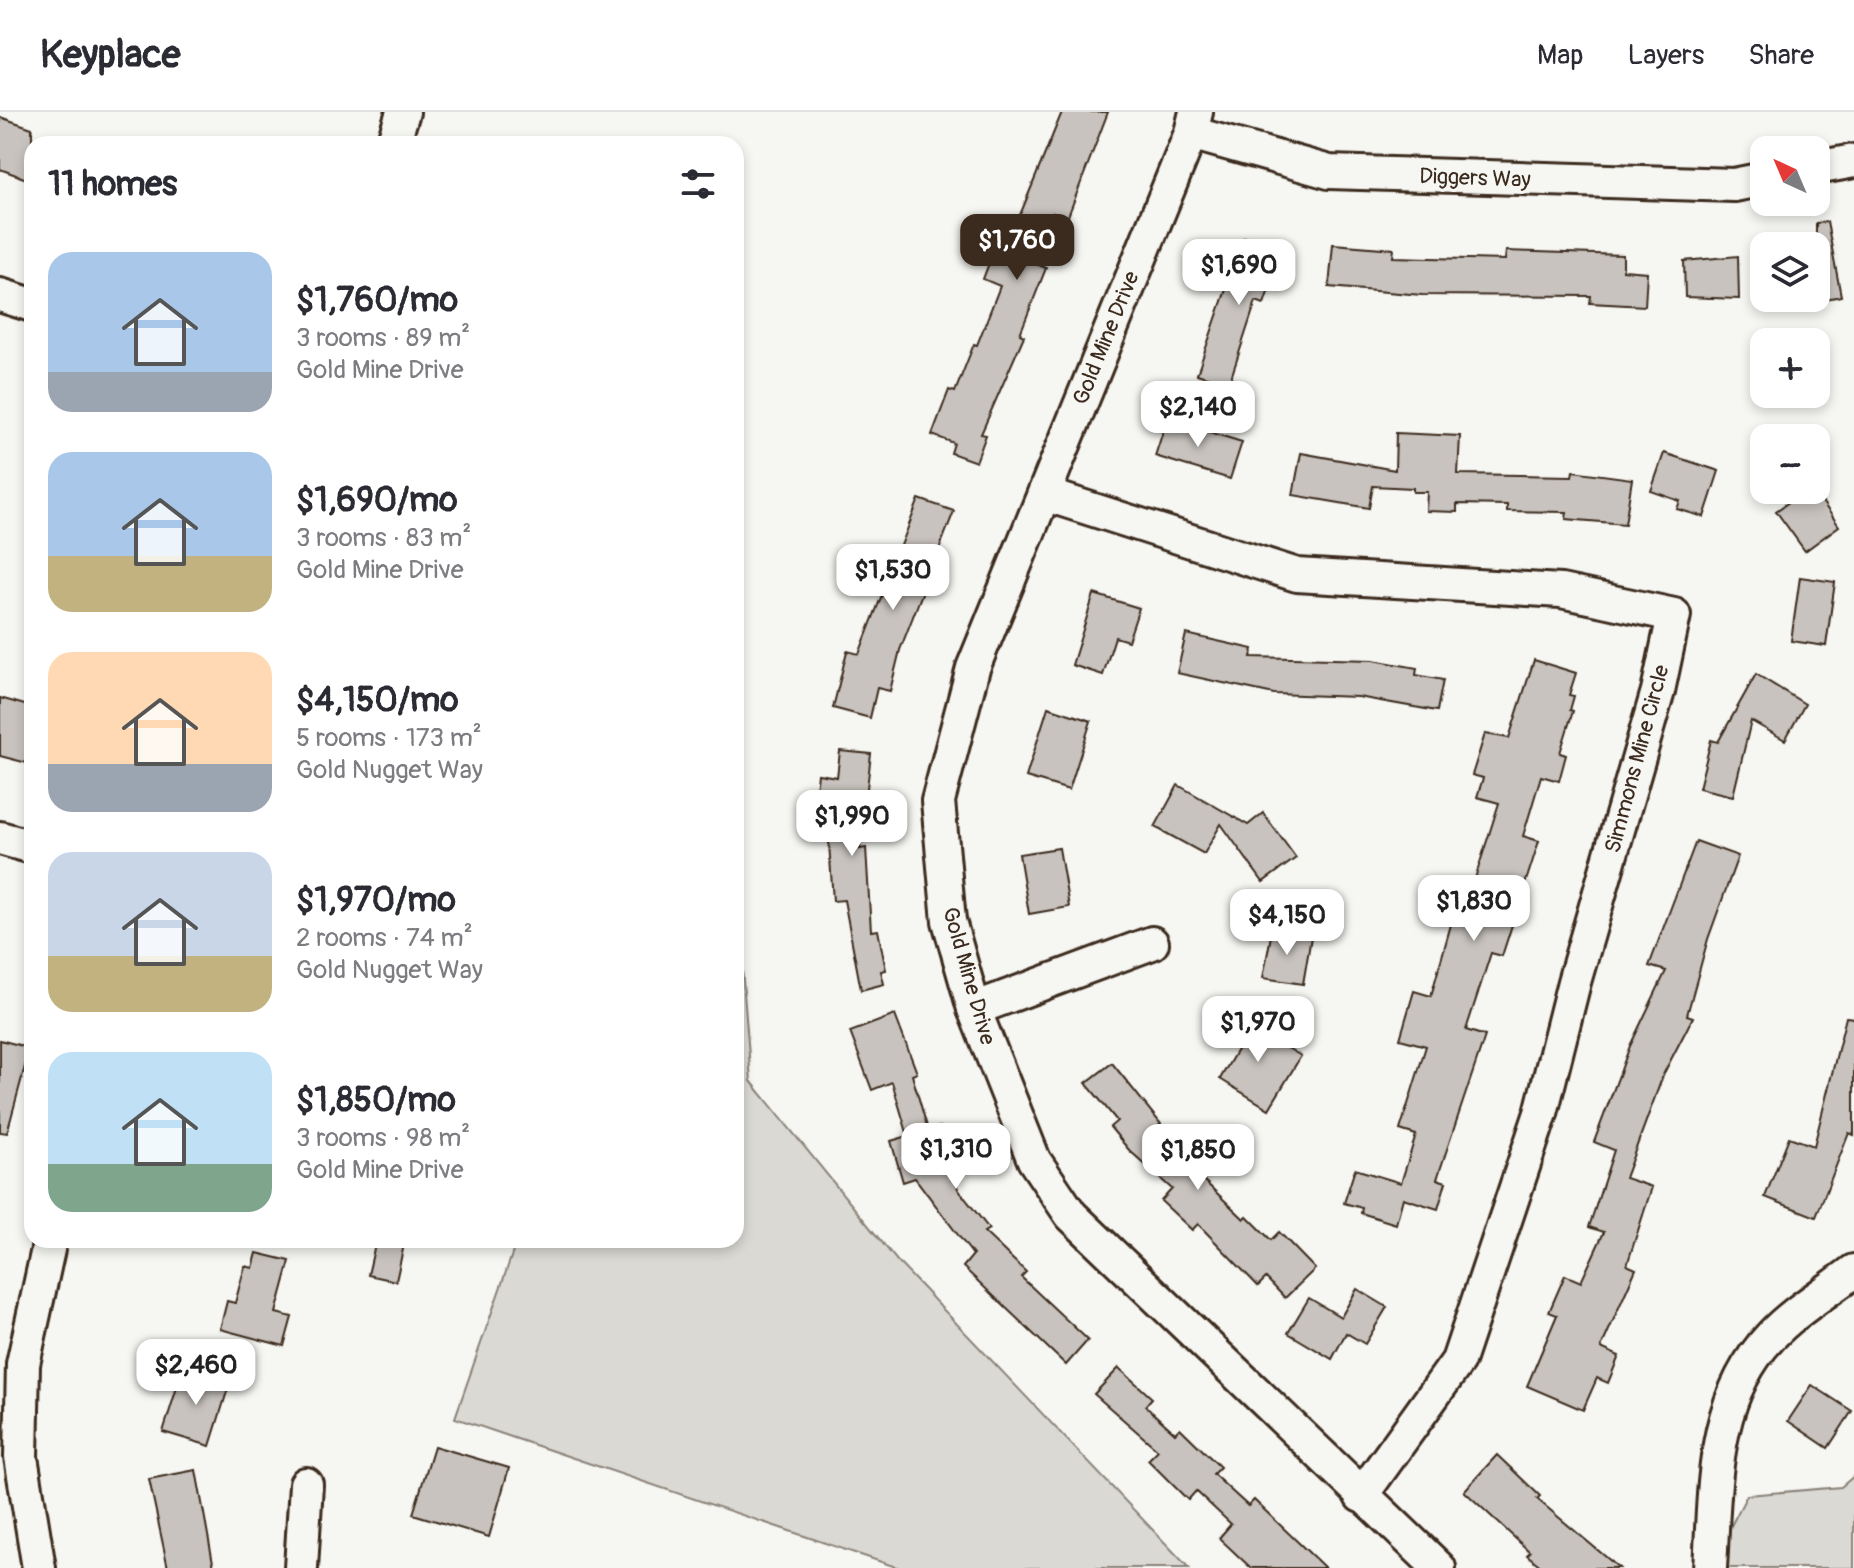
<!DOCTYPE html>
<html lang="en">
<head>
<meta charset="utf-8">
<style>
	body { margin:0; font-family:Pangolin,sans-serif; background:#f2f2f3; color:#2b2b33; height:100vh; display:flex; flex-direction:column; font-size:30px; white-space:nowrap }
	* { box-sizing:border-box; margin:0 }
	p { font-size:26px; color:#7c7c81 }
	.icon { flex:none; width:44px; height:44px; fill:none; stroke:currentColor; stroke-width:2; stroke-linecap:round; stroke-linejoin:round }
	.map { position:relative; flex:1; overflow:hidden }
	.sheet { position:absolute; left:24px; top:24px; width:720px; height:1112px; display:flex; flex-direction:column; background:#fff; border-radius:24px; box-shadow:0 4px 12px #0003 }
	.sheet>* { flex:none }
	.needle { width:52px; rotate:316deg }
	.buttons { position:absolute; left:1750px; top:24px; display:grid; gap:16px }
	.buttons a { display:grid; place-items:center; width:80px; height:80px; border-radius:16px; background:#fff; box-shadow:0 4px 12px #0003; font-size:40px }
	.price { position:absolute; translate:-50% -68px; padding:0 18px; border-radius:16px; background:#fff; color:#222; font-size:26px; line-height:52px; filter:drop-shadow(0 2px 4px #0008) }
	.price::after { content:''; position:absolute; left:50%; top:48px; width:24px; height:18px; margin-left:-12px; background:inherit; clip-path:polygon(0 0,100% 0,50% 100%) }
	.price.active { background:#3b2a1e; color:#fff }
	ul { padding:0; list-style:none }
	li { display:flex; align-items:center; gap:24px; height:200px; padding:0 24px }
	li span { display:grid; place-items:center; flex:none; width:224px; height:160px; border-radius:24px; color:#555 }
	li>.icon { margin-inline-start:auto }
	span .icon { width:96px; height:96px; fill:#fffc; stroke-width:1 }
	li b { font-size:34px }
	h2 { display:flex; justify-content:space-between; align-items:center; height:96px; padding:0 24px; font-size:34px }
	header { display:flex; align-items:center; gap:48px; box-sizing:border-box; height:112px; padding:0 40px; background:#fff; border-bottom:2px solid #e1e1e2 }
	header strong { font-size:38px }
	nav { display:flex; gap:44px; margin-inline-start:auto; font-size:28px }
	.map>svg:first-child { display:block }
	.green { fill:#dad9d3; stroke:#8a8278; stroke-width:2 }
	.building { fill:#c8c3be; stroke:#3b2a1e; stroke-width:2 }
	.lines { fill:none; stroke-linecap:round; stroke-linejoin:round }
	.minor-casing { stroke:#3b2a1e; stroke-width:38 }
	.minor { stroke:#f6f6f2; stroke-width:32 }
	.labels { text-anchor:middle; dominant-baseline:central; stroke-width:6; stroke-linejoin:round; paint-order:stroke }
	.street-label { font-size:22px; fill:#3b2a1e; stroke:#f6f6f2 }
</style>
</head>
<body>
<header>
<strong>Keyplace</strong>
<nav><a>Map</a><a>Layers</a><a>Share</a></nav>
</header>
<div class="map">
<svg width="1854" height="1456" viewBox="0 0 1854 1456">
	<rect width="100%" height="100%" fill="#f6f6f2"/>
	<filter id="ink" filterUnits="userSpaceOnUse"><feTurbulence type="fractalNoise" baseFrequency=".0125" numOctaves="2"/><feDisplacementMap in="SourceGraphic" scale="16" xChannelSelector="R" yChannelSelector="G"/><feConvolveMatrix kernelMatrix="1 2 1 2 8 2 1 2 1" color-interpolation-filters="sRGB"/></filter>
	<g filter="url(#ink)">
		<g class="green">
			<polygon points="736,780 751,969 898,1150 1189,1456 899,1456 455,1306 517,1128 736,1128"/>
			<polygon points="1854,1364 1854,1456 1709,1456 1747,1383 1841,1375"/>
		</g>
		<g class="building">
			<polygon points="1062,0 1108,0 1067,107 1053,101 1033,151 1046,156 1020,222 1024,224 981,322 986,323 976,350 951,341 954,331 932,323 949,278 955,280 974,232 977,233 1000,174 983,167 1005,109 1016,113"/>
			<polygon points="0,5 32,16 32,69 0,57"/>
			<polygon points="1827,110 1841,184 1816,189 1816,111"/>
			<polygon points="1244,125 1283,137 1264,192 1256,189 1229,272 1197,262"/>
			<polygon points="1333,132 1394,137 1393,145 1505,148 1506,139 1623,143 1623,158 1647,160 1645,194 1590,191 1591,184 1422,183 1329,175"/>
			<polygon points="1738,144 1739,187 1685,185 1684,149"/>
			<polygon points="1167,307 1242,330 1230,367 1155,344"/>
			<polygon points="1396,321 1460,324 1458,362 1572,364 1573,359 1632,367 1625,412 1566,407 1567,400 1507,399 1507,393 1457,392 1457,400 1426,399 1427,380 1413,380 1413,376 1373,374 1369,396 1293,383 1301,341 1395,358"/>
			<polygon points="1664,341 1719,359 1704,405 1677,397 1680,389 1651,379"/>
			<polygon points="1806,378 1814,378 1839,414 1805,439 1776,399"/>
			<polygon points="919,387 954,399 900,538 890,579 877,576 870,606 833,596 847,539 859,542"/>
			<polygon points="1800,465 1835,470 1826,534 1791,529"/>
			<polygon points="1094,482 1139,496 1128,529 1115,525 1103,563 1072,553"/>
			<polygon points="1186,522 1253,537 1251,545 1373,548 1417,556 1416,563 1443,568 1437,599 1358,585 1274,582 1177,561"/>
			<polygon points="1534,548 1576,561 1569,583 1574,584 1570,598 1573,599 1560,641 1566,643 1559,669 1541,664 1523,724 1539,729 1502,844 1491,841 1466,918 1485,924 1437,1067 1446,1070 1438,1097 1403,1086 1396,1112 1361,1101 1362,1096 1344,1091 1355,1057 1401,1071 1416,1023 1400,1018 1426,934 1400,927 1414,879 1431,884 1455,798 1464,801 1499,691 1477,685 1483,666 1472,663 1485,622 1509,626"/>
			<polygon points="1756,562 1805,592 1785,628 1751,609 1733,684 1699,676 1711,628 1718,630"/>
			<polygon points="0,586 32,595 32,634 27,651 0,644"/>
			<polygon points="1048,595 1091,609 1069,678 1026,665"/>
			<polygon points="840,639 871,642 860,737 866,736 871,819 878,818 886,858 881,859 884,872 861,878 844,788 833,789 827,702 813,701 818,662 837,665"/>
			<polygon points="1178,673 1248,713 1263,701 1296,746 1263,770 1221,712 1204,742 1155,715"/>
			<polygon points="1696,729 1738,744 1708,827 1687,903 1693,905 1664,961 1625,1066 1652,1075 1627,1153 1636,1157 1601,1236 1619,1244 1608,1271 1597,1266 1583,1298 1527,1274 1557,1203 1549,1200 1565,1163 1581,1170 1604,1120 1589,1115 1614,1038 1594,1030 1630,934 1666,859 1649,854"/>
			<polygon points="1059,736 1069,795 1029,802 1019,742"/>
			<polygon points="1272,818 1311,825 1303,872 1263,866"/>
			<polygon points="895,903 917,961 912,963 928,1018 940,1015 958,1077 989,1117 984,1120 1026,1160 1021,1165 1088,1228 1066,1253 963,1155 973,1143 915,1066 903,1070 891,1029 908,1024 892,970 872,978 850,920"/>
			<polygon points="1846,905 1854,906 1854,1023 1849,1021 1816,1105 1765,1085 1789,1025 1814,1034"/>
			<polygon points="1239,907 1301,944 1269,997 1220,967 1238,936 1226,928"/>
			<polygon points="0,928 30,936 7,1021 0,1020"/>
			<polygon points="1112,951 1161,1012 1152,1019 1244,1107 1247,1104 1271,1128 1279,1120 1315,1157 1285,1186 1266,1166 1258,1174 1198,1112 1192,1118 1161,1089 1172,1077 1129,1038 1110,1015 1117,1009 1086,971"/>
			<polygon points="376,1128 405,1128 396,1169 368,1163"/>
			<polygon points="257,1141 290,1149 276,1201 292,1205 284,1234 220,1217 227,1189 235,1191 245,1154 253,1156"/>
			<polygon points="1357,1177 1387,1195 1365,1232 1346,1221 1332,1247 1288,1221 1309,1186 1341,1205"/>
			<polygon points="183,1256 230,1270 210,1334 163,1320"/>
			<polygon points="1119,1256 1152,1286 1145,1294 1175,1321 1180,1316 1220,1355 1213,1362 1248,1394 1254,1388 1325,1456 1251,1456 1219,1426 1231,1412 1196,1379 1188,1388 1148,1348 1158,1338 1094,1282"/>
			<polygon points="1812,1273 1852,1299 1828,1336 1788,1309"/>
			<polygon points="434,1334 509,1356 489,1425 413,1402"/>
			<polygon points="1497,1343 1540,1384 1537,1387 1619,1456 1543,1456 1527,1443 1530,1440 1464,1379"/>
			<polygon points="196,1358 214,1456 168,1456 149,1367"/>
		</g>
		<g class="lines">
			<defs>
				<g id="minor">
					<polyline points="1196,0 1191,21 973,556 938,689 949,809 974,897 1034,1048 1071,1103 1439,1456"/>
					<polyline points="1191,21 1329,60 1734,73 1764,67"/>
					<polyline points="393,32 403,0"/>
					<polyline points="1816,56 1854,49"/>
					<polyline points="0,183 32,193"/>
					<polyline points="1044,382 1297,463 1561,479 1674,503 1658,579 1574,870 1541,1001 1458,1249 1361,1384"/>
					<polyline points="0,726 32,735"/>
					<polyline points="974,897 1152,831"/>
					<polyline points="39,1456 21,1345 23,1252 50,1128"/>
					<polyline points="301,1456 306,1372"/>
					<path d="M 1710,1456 C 1715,1375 1711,1287 1771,1224 C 1794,1199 1827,1180 1854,1159"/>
				</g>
			</defs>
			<use href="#minor" class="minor-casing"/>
			<use href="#minor" class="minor"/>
		</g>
	</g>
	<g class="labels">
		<g class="street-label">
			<text transform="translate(1475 66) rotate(2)">Diggers Way</text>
			<text transform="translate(1106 226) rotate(-68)">Gold Mine Drive</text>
			<text transform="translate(1637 647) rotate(-75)">Simmons Mine Circle</text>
			<text transform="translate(969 864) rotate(74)">Gold Mine Drive</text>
		</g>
	</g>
</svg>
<div class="buttons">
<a><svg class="needle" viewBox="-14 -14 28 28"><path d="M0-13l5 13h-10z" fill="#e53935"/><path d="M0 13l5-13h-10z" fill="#7c7c81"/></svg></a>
<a><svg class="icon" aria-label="layers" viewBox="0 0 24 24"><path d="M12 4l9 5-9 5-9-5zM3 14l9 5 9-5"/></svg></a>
<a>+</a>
<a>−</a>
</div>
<b class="price active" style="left:1017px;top:170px">$1,760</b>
<b class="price" style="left:1239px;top:195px">$1,690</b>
<b class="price" style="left:1198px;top:337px">$2,140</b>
<b class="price" style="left:893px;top:500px">$1,530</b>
<b class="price" style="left:852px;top:746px">$1,990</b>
<b class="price" style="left:1474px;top:831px">$1,830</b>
<b class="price" style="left:1287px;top:845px">$4,150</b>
<b class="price" style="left:1258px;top:952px">$1,970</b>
<b class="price" style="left:956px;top:1079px">$1,310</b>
<b class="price" style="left:1198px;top:1080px">$1,850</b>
<b class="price" style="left:196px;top:1295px">$2,460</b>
<section class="sheet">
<h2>11 homes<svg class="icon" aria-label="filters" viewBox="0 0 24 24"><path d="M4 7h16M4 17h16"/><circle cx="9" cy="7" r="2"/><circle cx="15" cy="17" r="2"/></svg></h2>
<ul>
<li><span style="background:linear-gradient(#a9c7e8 75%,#9aa5b1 0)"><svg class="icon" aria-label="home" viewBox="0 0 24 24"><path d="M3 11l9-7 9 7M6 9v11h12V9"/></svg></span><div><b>$1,760/mo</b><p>3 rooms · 89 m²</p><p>Gold Mine Drive</p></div></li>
<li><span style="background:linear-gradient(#a9c7e8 65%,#c2b280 0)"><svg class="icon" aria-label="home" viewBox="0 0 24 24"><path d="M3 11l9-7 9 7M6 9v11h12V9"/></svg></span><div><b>$1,690/mo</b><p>3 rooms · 83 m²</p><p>Gold Mine Drive</p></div></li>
<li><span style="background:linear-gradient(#ffd9b3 70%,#9aa5b1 0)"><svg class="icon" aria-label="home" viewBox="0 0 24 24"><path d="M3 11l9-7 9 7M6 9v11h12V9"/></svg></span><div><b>$4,150/mo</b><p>5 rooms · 173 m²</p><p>Gold Nugget Way</p></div></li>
<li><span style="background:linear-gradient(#c9d6e8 65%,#c2b280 0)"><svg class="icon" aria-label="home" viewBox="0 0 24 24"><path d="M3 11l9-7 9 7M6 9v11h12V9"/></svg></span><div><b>$1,970/mo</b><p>2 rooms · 74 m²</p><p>Gold Nugget Way</p></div></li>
<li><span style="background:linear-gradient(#bfe0f5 70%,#7fa58c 0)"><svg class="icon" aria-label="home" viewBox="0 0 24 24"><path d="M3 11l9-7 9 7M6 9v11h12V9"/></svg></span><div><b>$1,850/mo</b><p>3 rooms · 98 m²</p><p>Gold Mine Drive</p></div></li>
</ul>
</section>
</div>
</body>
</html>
